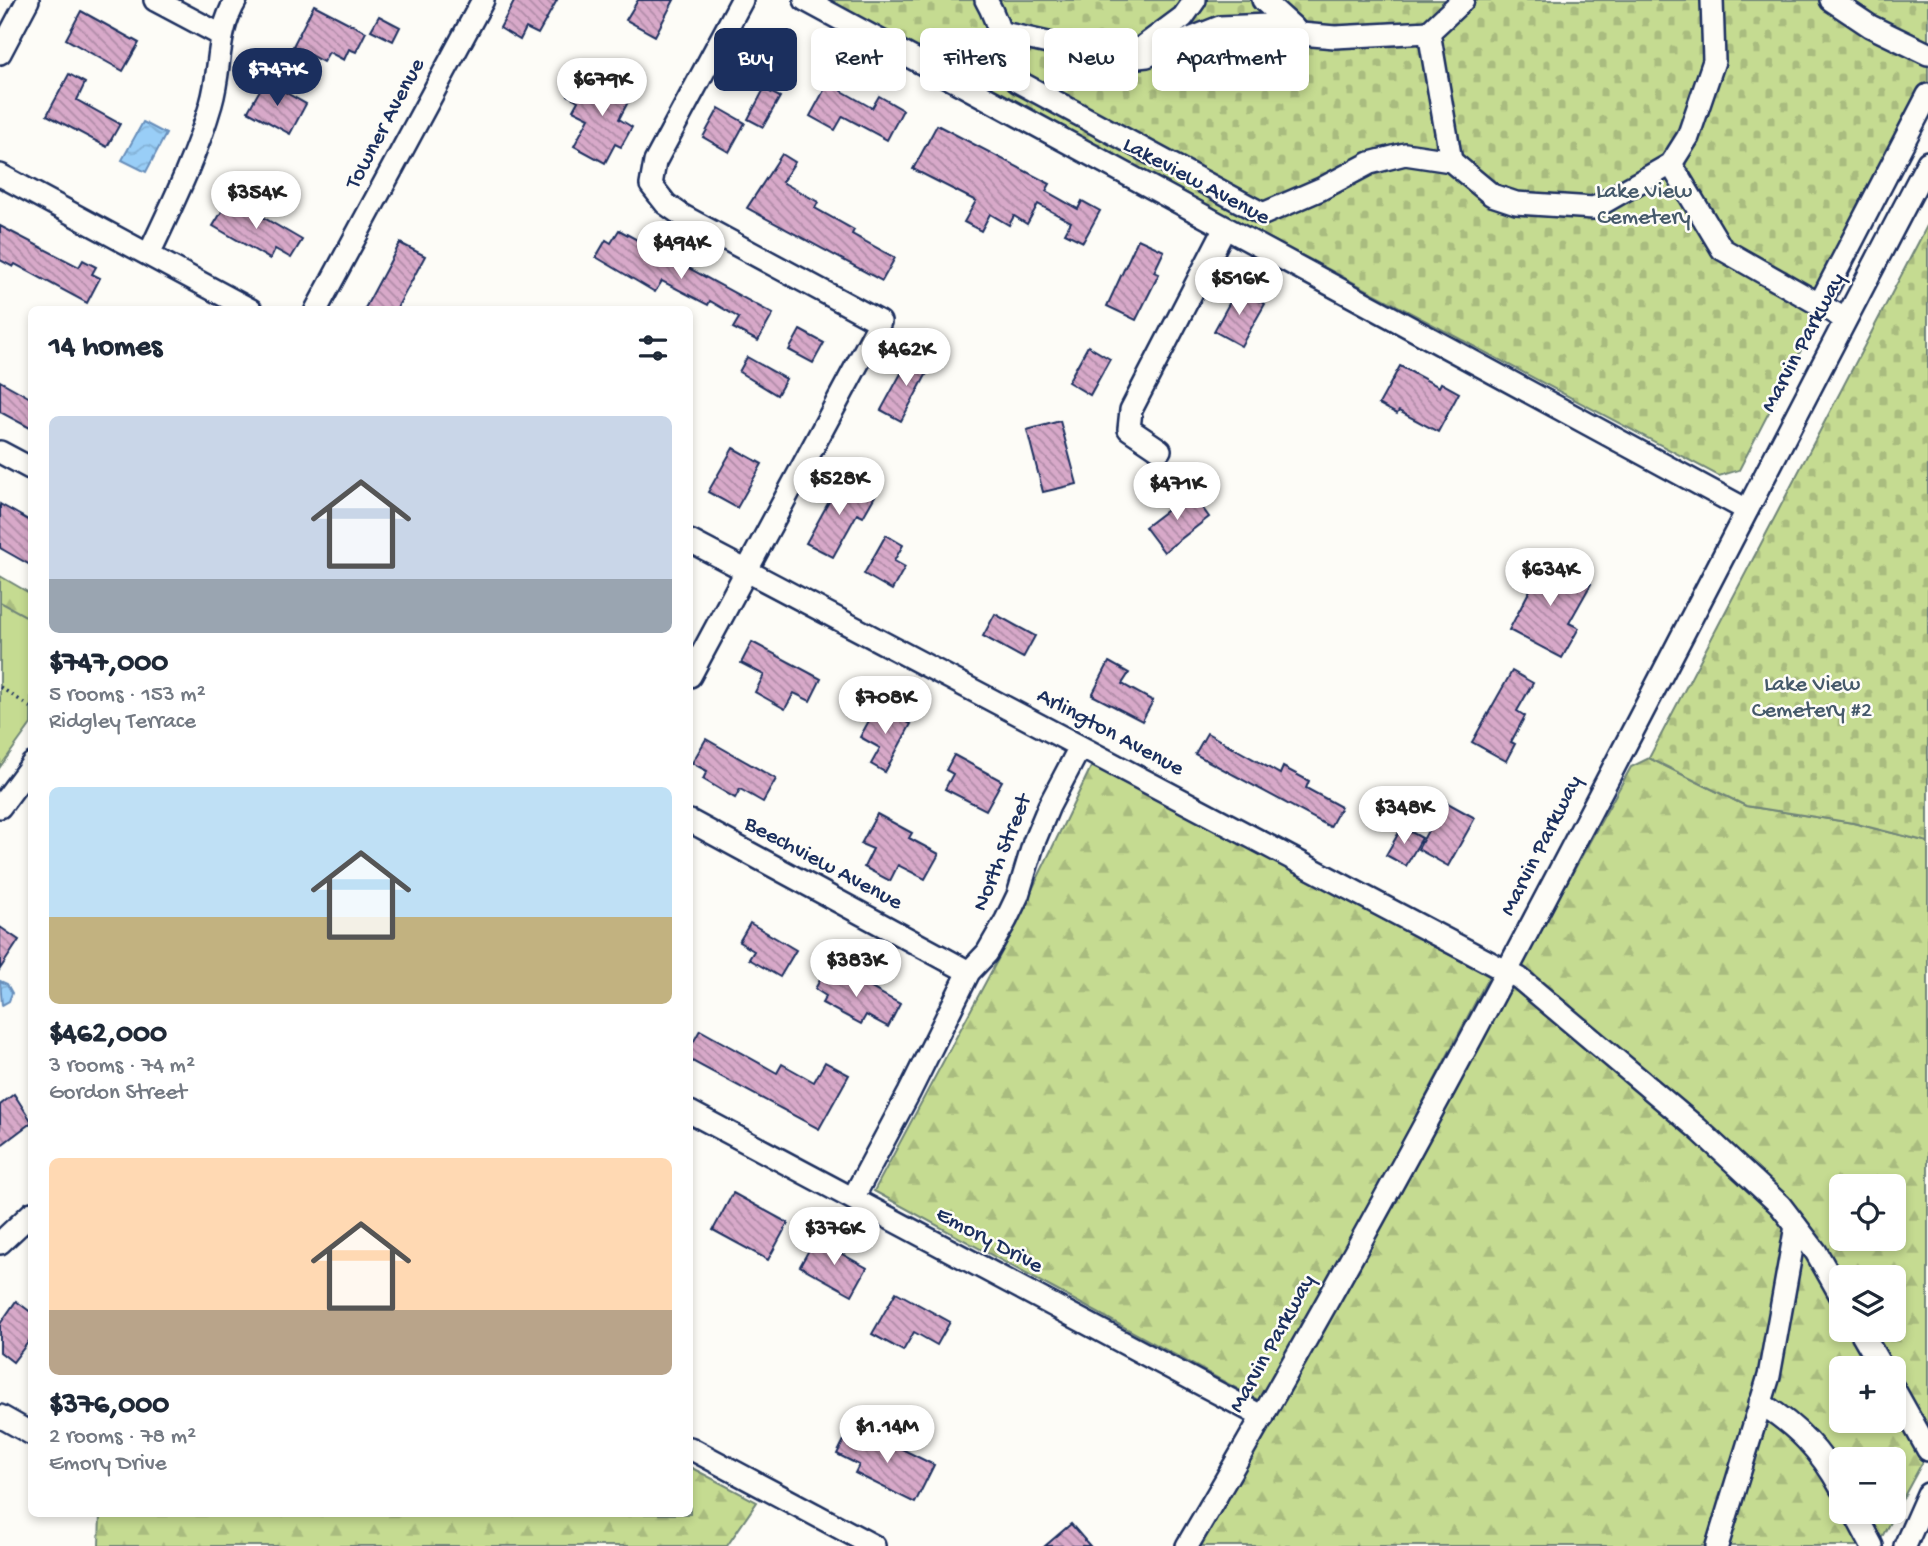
<!DOCTYPE html>
<html lang="en">
<head>
<meta charset="utf-8">
<style>
	body { margin:0; font-family:"Gochi Hand",sans-serif; background:#f6f6f7; color:#1f2937; height:100vh; display:flex; flex-direction:column; font-size:26px; white-space:nowrap }
	* { box-sizing:border-box; margin:0 }
	p { font-size:23px; color:#747a83 }
	.icon { flex:none; width:38px; height:38px; fill:none; stroke:currentColor; stroke-width:2; stroke-linecap:round; stroke-linejoin:round }
	.map { position:relative; flex:1; overflow:hidden }
	.panel { position:absolute; left:28px; top:306px; width:665px; height:1211px; display:flex; flex-direction:column; background:#fff; border-radius:10px; box-shadow:0 4px 10px #0003 }
	.panel>* { flex:none }
	.banner { position:absolute; left:714px; top:28px; width:665px; height:63px; display:flex; gap:14px }
	.controls { position:absolute; left:1829px; top:1174px; display:grid; gap:14px }
	.controls a { display:grid; place-items:center; width:77px; height:77px; border-radius:10px; background:#fff; box-shadow:0 4px 10px #0003; font-size:35px }
	.price { position:absolute; translate:-50% -60px; padding:0 16px; border-radius:24px; background:#fff; color:#222; font-size:23px; line-height:46px; filter:drop-shadow(0 2px 4px #0008) }
	.price::after { content:''; position:absolute; left:50%; top:42px; width:21px; height:16px; margin-left:-10px; background:inherit; clip-path:polygon(0 0,100% 0,50% 100%) }
	.price.selected { background:#1b2f5e; color:#fff }
	ul { padding:0; list-style:none }
	li { display:grid; align-content:center; gap:14px; height:371px; padding:0 21px }
	li span { display:grid; place-items:center; height:217px; border-radius:10px; color:#555 }
	li>.icon { margin-inline-start:auto }
	span .icon { width:126px; height:126px; fill:#fffc; stroke-width:1 }
	li b { font-size:30px }
	h2 { display:flex; justify-content:space-between; align-items:center; height:84px; padding:0 21px; font-size:30px }
	.chip { padding:0 24px; border-radius:10px; background:#fff; box-shadow:0 4px 10px #0003; font-size:24px; line-height:63px }
	.chip.selected { background:#1b2f5e; color:#fff }
	.map>svg:first-child { display:block }
	.grass { fill:#c5db91; stroke:#708578; stroke-width:2 }
	.forest { fill:url(#forest-firs); stroke:#708578; stroke-width:2; fill-rule:evenodd }
	.cemetery { fill:url(#cemetery-stones); stroke:#708578; stroke-width:2 }
	.water { fill:url(#water-waves); stroke:#678eba; stroke-width:2 }
	.building { fill:url(#building-back-hatch); stroke:#1b2f5e; stroke-width:2 }
	.lines { fill:none; stroke-linecap:round; stroke-linejoin:round }
	.minor-casing { stroke:#1b2f5e; stroke-width:26 }
	.path { stroke:#1b2f5e; stroke-width:3.5; stroke-dasharray:2 5; stroke-linecap:butt }
	.minor { stroke:#fdfcf7; stroke-width:21 }
	.labels { text-anchor:middle; dominant-baseline:central; stroke-width:5; stroke-linejoin:round; paint-order:stroke }
	.street-label { font-size:23px; fill:#1b2f5e; stroke:#fdfcf7 }
	.park-label { font-size:23px; fill:#465a6b; stroke:#fdfcf7 }
</style>
</head>
<body>
<div class="map">
<svg width="1928" height="1546" viewBox="0 0 1928 1546">
	<defs>
		<pattern id="forest-firs" width="22" height="20" patternUnits="userSpaceOnUse" patternTransform="scale(1.75)"><rect width="22" height="20" fill="#c5db91"/><path d="M5 1l3.5 6h-7zM16 11l3.5 6h-7z" fill="#a9bc7f"/></pattern>
		<pattern id="cemetery-stones" width="16" height="16" patternUnits="userSpaceOnUse" patternTransform="scale(1.75)"><rect width="16" height="16" fill="#c5db91"/><path d="M2 7V4a2 2 0 0 1 4 0v3zM10 15v-3a2 2 0 0 1 4 0v3z" fill="#a9bc7f"/></pattern>
		<pattern id="water-waves" width="16" height="10" patternUnits="userSpaceOnUse" patternTransform="scale(1.75)"><rect width="16" height="10" fill="#99cef7"/><path d="M0 5q4-4 8 0t8 0" fill="none" stroke="#83b1d6"/></pattern>
		<pattern id="building-back-hatch" width="6" height="6" patternUnits="userSpaceOnUse" patternTransform="scale(1.75)"><rect width="6" height="6" fill="#d8a9c9"/><path d="M-1 5l2 2M0 0l6 6M5-1l2 2" fill="none" stroke="#ae8aa6"/></pattern>
	</defs>
	<rect width="100%" height="100%" fill="#fdfcf7"/>
	<filter id="ink" filterUnits="userSpaceOnUse"><feTurbulence type="fractalNoise" baseFrequency=".0143" numOctaves="2"/><feDisplacementMap in="SourceGraphic" scale="14" xChannelSelector="R" yChannelSelector="G"/><feConvolveMatrix kernelMatrix="1 2 1 2 8 2 1 2 1" color-interpolation-filters="sRGB"/></filter>
	<g filter="url(#ink)">
		<polygon class="grass" points="0,597 32,613 31,724 0,767"/>
		<g class="forest">
			<polygon points="0,576 31,594 31,619 0,602"/>
			<path d="M 1649,758 L 1746,806 L 1853,823 L 1928,842 L 1928,1452 L 1877,1546 L 1200,1546 L 1631,767 ZM 1841,1186 L 1894,1186 L 1894,1239 L 1841,1239 ZM 1841,1278 L 1894,1278 L 1894,1330 L 1841,1330 ZM 1841,1368 L 1894,1368 L 1894,1421 L 1841,1421 ZM 1841,1460 L 1894,1460 L 1894,1512 L 1841,1512 Z"/>
			<polygon points="1093,763 1489,976 1265,1404 874,1191 1005,946"/>
			<polygon points="690,1467 757,1502 727,1546 99,1546 100,1514 690,1514"/>
		</g>
		<g class="cemetery">
			<polygon points="820,0 1928,0 1928,105 1739,470 1719,476"/>
			<polygon points="1928,224 1928,842 1853,823 1746,806 1649,758"/>
		</g>
		<g class="water">
			<polygon points="143,122 166,134 146,172 122,160"/>
			<polygon points="0,981 7,984 12,993 9,1001 2,1005"/>
		</g>
		<g class="building">
			<polygon points="515,0 557,0 538,34 526,28 520,40 500,28"/>
			<polygon points="638,0 674,0 655,36 626,20"/>
			<polygon points="314,5 366,32 356,52 349,49 344,60 329,52 323,62 293,46"/>
			<polygon points="81,11 139,43 123,71 66,39"/>
			<polygon points="379,16 400,27 393,41 371,30"/>
			<polygon points="753,32 772,43 777,35 794,44 781,68 744,48"/>
			<polygon points="69,74 85,83 77,100 120,124 107,147 47,115"/>
			<polygon points="617,77 636,87 619,119 632,127 621,147 615,144 605,163 574,146 589,118 573,110 578,101 568,95 575,81 605,97"/>
			<polygon points="265,81 306,104 290,134 248,111"/>
			<polygon points="828,83 872,108 879,96 903,110 887,140 843,116 835,130 810,116"/>
			<polygon points="764,89 780,97 763,127 748,119"/>
			<polygon points="719,108 745,123 729,152 703,137"/>
			<polygon points="937,125 1050,184 1046,191 1078,209 1082,201 1100,211 1083,242 1065,233 1071,222 1038,204 1027,224 1014,216 1009,225 990,214 981,231 964,222 976,201 913,169"/>
			<polygon points="782,154 795,162 782,182 818,202 815,208 854,230 852,234 895,258 882,281 747,208"/>
			<polygon points="230,198 302,240 291,258 275,249 270,259 213,226"/>
			<polygon points="0,226 79,267 83,260 96,267 92,274 100,278 87,303 15,264 13,267 0,260"/>
			<polygon points="619,230 773,314 758,341 733,328 739,318 710,301 708,305 662,281 655,292 596,257 606,240 611,243"/>
			<polygon points="1138,239 1164,251 1154,272 1159,274 1136,320 1107,306"/>
			<polygon points="400,243 425,256 396,310 364,310"/>
			<polygon points="1237,289 1265,304 1241,346 1214,331"/>
			<polygon points="800,330 824,343 813,363 789,350"/>
			<polygon points="1088,346 1110,359 1090,395 1068,382"/>
			<polygon points="911,355 931,366 901,421 881,410"/>
			<polygon points="747,357 786,379 777,395 739,372"/>
			<polygon points="1400,366 1439,387 1441,383 1459,393 1438,432 1399,411 1397,414 1379,404"/>
			<polygon points="0,381 32,399 32,429 0,412"/>
			<polygon points="1060,421 1077,484 1043,492 1027,430"/>
			<polygon points="733,448 762,464 737,508 708,492"/>
			<polygon points="842,478 875,496 863,517 857,514 833,557 806,543"/>
			<polygon points="1191,492 1209,517 1164,552 1145,527"/>
			<polygon points="0,504 32,522 32,566 0,548"/>
			<polygon points="886,535 903,545 894,561 905,567 892,590 864,574"/>
			<polygon points="1541,557 1591,584 1569,623 1579,628 1562,658 1509,630 1531,588 1526,585"/>
			<polygon points="995,614 1035,636 1023,658 983,636"/>
			<polygon points="752,642 821,679 810,701 794,693 785,709 755,692 764,675 741,663"/>
			<polygon points="1109,662 1129,673 1122,684 1153,701 1142,721 1092,695"/>
			<polygon points="1512,671 1533,683 1517,711 1525,716 1511,742 1515,744 1506,761 1472,742"/>
			<polygon points="877,706 911,724 885,772 871,764 880,748 860,737"/>
			<polygon points="1207,733 1280,774 1283,767 1309,781 1306,788 1341,807 1330,827 1195,754"/>
			<polygon points="706,739 776,779 763,802 740,789 735,798 703,779 707,771 692,763"/>
			<polygon points="954,755 1002,781 986,810 945,789 953,774 946,770"/>
			<polygon points="1444,801 1475,818 1448,866 1418,849"/>
			<polygon points="877,814 912,833 909,838 939,854 925,879 898,865 890,881 864,867 873,849 861,844"/>
			<polygon points="1402,827 1422,838 1406,866 1386,855"/>
			<polygon points="750,923 796,950 780,977 749,959 754,951 739,942"/>
			<polygon points="0,927 19,940 0,969"/>
			<polygon points="826,969 842,977 844,973 900,1004 888,1027 866,1015 861,1024 822,1003 826,996 815,989"/>
			<polygon points="700,1030 777,1073 782,1064 814,1082 825,1062 849,1075 819,1129 690,1060 690,1048"/>
			<polygon points="14,1094 32,1122 0,1146 0,1105"/>
			<polygon points="733,1193 788,1223 768,1260 713,1230"/>
			<polygon points="815,1239 867,1268 852,1295 800,1266"/>
			<polygon points="896,1292 950,1322 937,1345 914,1332 903,1351 872,1334"/>
			<polygon points="16,1301 32,1313 32,1337 13,1362 0,1352 0,1324"/>
			<polygon points="849,1430 879,1445 882,1439 934,1465 915,1503 855,1473 859,1465 837,1454"/>
			<polygon points="1071,1524 1090,1546 1045,1546"/>
		</g>
		<g class="lines">
			<defs>
				<g id="minor">
					<polyline points="155,0 221,35"/>
					<polyline points="805,0 1747,510"/>
					<path d="M 986,0 C 1003,29 1002,53 1017,81 L 1263,214 L 1321,189 L 1370,163 L 1405,154 L 1451,161 L 1492,195 L 1516,203 L 1594,208 L 1671,164 L 1688,137 L 1714,61 L 1712,0"/>
					<polyline points="1263,0 1294,28"/>
					<polyline points="1831,0 1870,26 1928,54"/>
					<polyline points="1429,32 1451,161"/>
					<polyline points="1003,33 1120,59 1147,56 1220,27 1268,25 1301,34 1335,37 1429,32 1463,0"/>
					<polyline points="1140,49 1183,17 1195,0"/>
					<polyline points="0,53 28,0"/>
					<polyline points="1671,164 1722,249 1845,319"/>
					<polyline points="0,175 251,310"/>
					<path d="M 149,254 C 172,205 196,156 211,104 C 222,67 215,36 236,0"/>
					<polyline points="1820,303 1928,95"/>
					<polyline points="316,310 483,0"/>
					<polyline points="1160,450 1129,429 1131,410 1225,228"/>
					<polyline points="0,452 32,469"/>
					<polyline points="690,541 1519,978 1697,1128 1780,1205 1816,1252 1841,1296"/>
					<polyline points="690,676 880,322 683,216 666,204 651,185 655,162 742,0"/>
					<polyline points="0,807 32,764"/>
					<polyline points="690,821 969,972"/>
					<polyline points="690,1112 1263,1417"/>
					<polyline points="853,1198 909,1093 969,972 987,953 1006,920 1018,895 1034,842 1049,806 1080,747"/>
					<polyline points="0,1243 32,1213"/>
					<polyline points="1860,1330 1882,1368"/>
					<polyline points="1894,1389 1928,1450"/>
					<path d="M 1760,1403 C 1796,1425 1821,1451 1841,1488"/>
					<polyline points="0,1416 32,1434"/>
					<polyline points="690,1448 874,1546"/>
					<polyline points="1854,1512 1872,1546"/>
					<path d="M 1187,1546 C 1453,1096 1685,625 1928,162"/>
					<polyline points="1717,1546 1769,1376 1796,1226"/>
					<polyline points="1905,1546 1928,1494"/>
				</g>
			</defs>
			<use href="#minor" class="minor-casing"/>
			<polyline class="path" points="0,687 32,708"/>
			<use href="#minor" class="minor"/>
		</g>
	</g>
	<g class="labels">
		<g class="street-label">
			<text transform="translate(386 124) rotate(-62)">Towner Avenue</text>
			<text transform="translate(1196 182) rotate(28)">Lakeview Avenue</text>
			<text transform="translate(1804 343) rotate(-62)">Marvin Parkway</text>
			<text transform="translate(1110 733) rotate(28)">Arlington Avenue</text>
			<text transform="translate(1542 846) rotate(-63)">Marvin Parkway</text>
			<text transform="translate(1003 853) rotate(-68)">North Street</text>
			<text transform="translate(823 864) rotate(28)">Beechview Avenue</text>
			<text transform="translate(989 1241) rotate(28)">Emory Drive</text>
			<text transform="translate(1273 1344) rotate(-61)">Marvin Parkway</text>
		</g>
		<g class="park-label">
			<text x="1644" y="192">Lake View<tspan x="1644" dy="26">Cemetery</tspan></text>
			<text x="1812" y="685">Lake View<tspan x="1812" dy="26">Cemetery #2</tspan></text>
		</g>
	</g>
</svg>
<div class="controls">
<a><svg class="icon" aria-label="locate" viewBox="0 0 24 24"><circle cx="12" cy="12" r="6"/><path d="M12 2v4M12 18v4M2 12h4M18 12h4"/></svg></a>
<a><svg class="icon" aria-label="layers" viewBox="0 0 24 24"><path d="M12 4l9 5-9 5-9-5zM3 14l9 5 9-5"/></svg></a>
<a>+</a>
<a>−</a>
</div>
<b class="price selected" style="left:277px;top:108px">$747K</b>
<b class="price" style="left:602px;top:118px">$679K</b>
<b class="price" style="left:256px;top:231px">$354K</b>
<b class="price" style="left:681px;top:281px">$494K</b>
<b class="price" style="left:1239px;top:317px">$516K</b>
<b class="price" style="left:906px;top:388px">$462K</b>
<b class="price" style="left:839px;top:517px">$528K</b>
<b class="price" style="left:1177px;top:522px">$471K</b>
<b class="price" style="left:1550px;top:608px">$634K</b>
<b class="price" style="left:885px;top:736px">$708K</b>
<b class="price" style="left:1404px;top:846px">$348K</b>
<b class="price" style="left:856px;top:999px">$383K</b>
<b class="price" style="left:834px;top:1267px">$376K</b>
<b class="price" style="left:887px;top:1465px">$1.14M</b>
<div class="banner">
<a class="chip selected">Buy</a>
<a class="chip">Rent</a>
<a class="chip">Filters</a>
<a class="chip">New</a>
<a class="chip">Apartment</a>
</div>
<section class="panel">
<h2>14 homes<svg class="icon" aria-label="filters" viewBox="0 0 24 24"><path d="M4 7h16M4 17h16"/><circle cx="9" cy="7" r="2"/><circle cx="15" cy="17" r="2"/></svg></h2>
<ul>
<li><span style="background:linear-gradient(#c9d6e8 75%,#9aa5b1 0)"><svg class="icon" aria-label="home" viewBox="0 0 24 24"><path d="M3 11l9-7 9 7M6 9v11h12V9"/></svg></span><div><b>$747,000</b><p>5 rooms · 153 m²</p><p>Ridgley Terrace</p></div></li>
<li><span style="background:linear-gradient(#bfe0f5 60%,#c2b280 0)"><svg class="icon" aria-label="home" viewBox="0 0 24 24"><path d="M3 11l9-7 9 7M6 9v11h12V9"/></svg></span><div><b>$462,000</b><p>3 rooms · 74 m²</p><p>Gordon Street</p></div></li>
<li><span style="background:linear-gradient(#ffd9b3 70%,#b9a48a 0)"><svg class="icon" aria-label="home" viewBox="0 0 24 24"><path d="M3 11l9-7 9 7M6 9v11h12V9"/></svg></span><div><b>$376,000</b><p>2 rooms · 78 m²</p><p>Emory Drive</p></div></li>
</ul>
</section>
</div>
</body>
</html>
